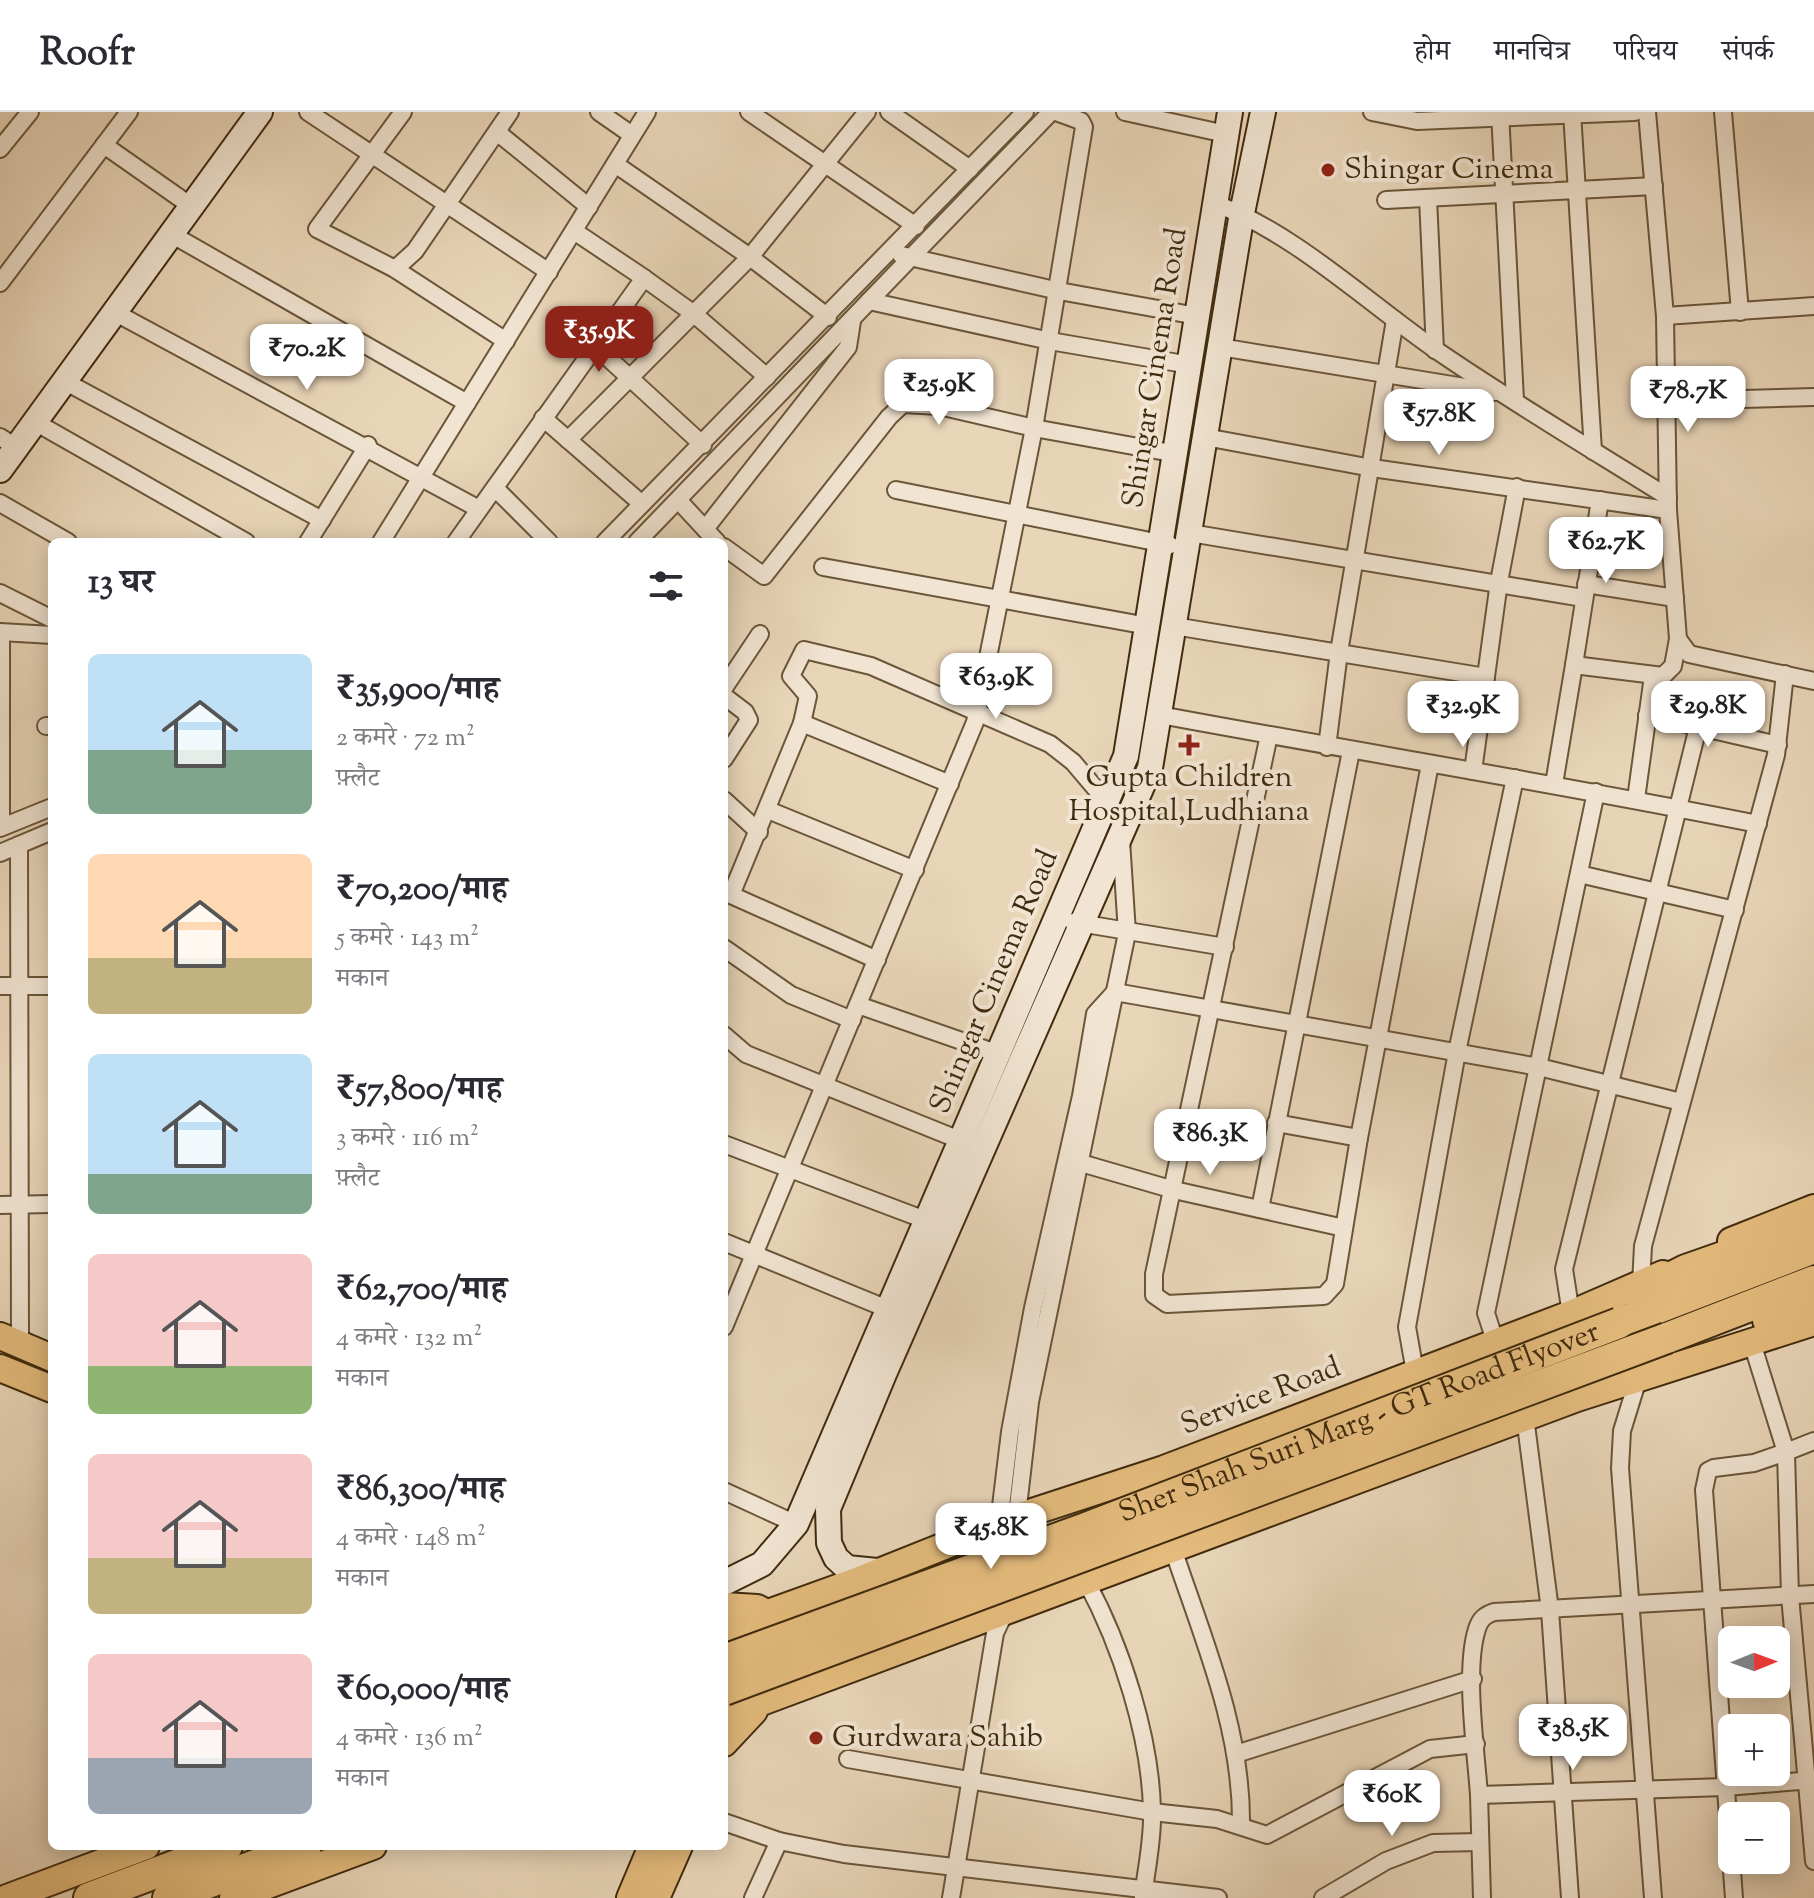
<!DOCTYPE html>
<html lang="hi">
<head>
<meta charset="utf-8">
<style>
	body { margin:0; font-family:"Sorts Mill Goudy","Noto Serif Devanagari",serif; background:#f2f2f3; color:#2b2b33; height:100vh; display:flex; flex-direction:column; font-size:30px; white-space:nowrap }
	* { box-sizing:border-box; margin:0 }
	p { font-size:26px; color:#7c7c81 }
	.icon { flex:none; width:44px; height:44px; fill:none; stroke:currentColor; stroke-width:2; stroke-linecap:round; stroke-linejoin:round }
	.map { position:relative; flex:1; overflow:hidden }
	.panel { position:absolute; left:48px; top:426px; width:680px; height:1312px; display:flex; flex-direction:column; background:#fff; border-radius:12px; box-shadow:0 4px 20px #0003 }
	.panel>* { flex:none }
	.needle { width:52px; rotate:89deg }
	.fabs { position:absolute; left:1718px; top:1514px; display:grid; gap:16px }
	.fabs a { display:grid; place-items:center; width:72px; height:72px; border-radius:12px; background:#fff; box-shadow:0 4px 20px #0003; font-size:40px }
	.price { position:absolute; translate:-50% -68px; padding:0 18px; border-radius:16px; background:#fff; color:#222; font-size:26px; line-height:52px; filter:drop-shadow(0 2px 4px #0008) }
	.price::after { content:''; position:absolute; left:50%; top:48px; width:24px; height:18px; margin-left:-12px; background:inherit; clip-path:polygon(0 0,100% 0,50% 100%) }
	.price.on { background:#8f2418; color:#fff }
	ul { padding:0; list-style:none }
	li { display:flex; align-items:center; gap:24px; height:200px; padding:0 40px }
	li span { display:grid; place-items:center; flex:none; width:224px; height:160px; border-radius:12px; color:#555 }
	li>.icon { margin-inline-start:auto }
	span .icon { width:96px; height:96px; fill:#fffc; stroke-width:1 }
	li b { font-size:34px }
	h2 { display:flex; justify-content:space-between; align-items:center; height:96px; padding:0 40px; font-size:34px }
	header { display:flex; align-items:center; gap:48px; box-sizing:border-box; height:112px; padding:0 40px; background:#fff; border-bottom:2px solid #e1e1e2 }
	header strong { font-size:38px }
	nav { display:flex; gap:44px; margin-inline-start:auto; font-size:28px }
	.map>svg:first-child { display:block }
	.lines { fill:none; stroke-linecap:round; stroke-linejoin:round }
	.street-casing { stroke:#6a5639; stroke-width:20 }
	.secondary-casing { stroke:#402b0e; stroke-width:28 }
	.primary-casing { stroke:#402b0e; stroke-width:30 }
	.highway-casing { stroke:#402b0e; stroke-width:34 }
	.street { stroke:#f1e4d2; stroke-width:16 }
	.secondary { stroke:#f1e4d2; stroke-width:24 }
	.primary { stroke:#e4bb7c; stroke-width:26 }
	.highway { stroke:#e4bb7c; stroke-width:30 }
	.highway-bridge-casing { stroke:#402b0e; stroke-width:34; stroke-linecap:butt }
	.highway-bridge { stroke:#e4bb7c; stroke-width:30 }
	.poi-dot { fill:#8f2418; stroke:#f1e4d2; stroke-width:3 }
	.labels { text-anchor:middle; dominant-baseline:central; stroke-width:8; stroke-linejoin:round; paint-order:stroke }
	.poi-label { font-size:30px; fill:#402b0e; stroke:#f1e4d2; text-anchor:start }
	.street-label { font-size:30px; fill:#402b0e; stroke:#f1e4d2 }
</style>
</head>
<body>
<header>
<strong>Roofr</strong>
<nav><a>होम</a><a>मानचित्र</a><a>परिचय</a><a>संपर्क</a></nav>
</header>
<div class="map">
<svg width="1814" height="1786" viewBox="0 0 1814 1786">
	<rect width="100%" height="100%" fill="#e9d6b9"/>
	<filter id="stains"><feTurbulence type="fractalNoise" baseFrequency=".0025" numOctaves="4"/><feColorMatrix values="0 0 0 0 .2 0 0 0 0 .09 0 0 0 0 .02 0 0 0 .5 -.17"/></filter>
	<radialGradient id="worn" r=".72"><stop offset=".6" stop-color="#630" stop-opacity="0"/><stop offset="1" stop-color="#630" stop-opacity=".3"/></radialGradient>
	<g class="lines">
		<defs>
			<g id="street">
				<polyline points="308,0 549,160"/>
				<polyline points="403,0 317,117 395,157 506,229"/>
				<polyline points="599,0 632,23"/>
				<polyline points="749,0 916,114"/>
				<polyline points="889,0 970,57"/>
				<polyline points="1125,0 1226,22"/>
				<polyline points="1372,0 1417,9 1635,0"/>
				<polyline points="1500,0 1515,288"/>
				<polyline points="1572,0 1593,339"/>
				<polyline points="1647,0 1665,204 1668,398 1678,527 1689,542 1814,569"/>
				<polyline points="1723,0 1740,200"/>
				<polyline points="497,20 589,95"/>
				<polyline points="104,33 191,94"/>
				<polyline points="0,37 30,0"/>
				<polyline points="615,52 750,145 828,205"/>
				<polyline points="1428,86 1435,238"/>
				<polyline points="1386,88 1654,74"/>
				<path d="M 1213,91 C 1291,118 1368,191 1436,238 C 1512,290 1591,337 1668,385"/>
				<polyline points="171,122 467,291"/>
				<polyline points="901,143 1059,179 1197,204"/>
				<polyline points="395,157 415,139 510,0"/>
				<polyline points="644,166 694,202 767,265"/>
				<polyline points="0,171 129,0"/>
				<polyline points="869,189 1050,229 1190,253"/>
				<polyline points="114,200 479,397"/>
				<polyline points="1665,204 1814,194"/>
				<polyline points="594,233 703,333"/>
				<polyline points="1220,235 1495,280"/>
				<polyline points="64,269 322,408"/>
				<polyline points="1667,289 1814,285"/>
				<polyline points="543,306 642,392"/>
				<polyline points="35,310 246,430"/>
				<polyline points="0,325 16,335"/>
				<polyline points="1205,325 1372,356 1668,398"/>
				<polyline points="568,328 750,145 867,0"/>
				<polyline points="495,376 549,430"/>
				<polyline points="896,378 1170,433"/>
				<polyline points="679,389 717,430"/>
				<polyline points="0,391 68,430"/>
				<polyline points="705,417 848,235 852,209"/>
				<polyline points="1190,421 1583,486"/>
				<polyline points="308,430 368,333"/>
				<polyline points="381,430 647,0"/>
				<polyline points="456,430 644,166 574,119"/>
				<polyline points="605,430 1025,0"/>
				<polyline points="637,430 1051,0"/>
				<polyline points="724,435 764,464 889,305 903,292 939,294 1034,316 1177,342"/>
				<polyline points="823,455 1148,514"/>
				<polyline points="1586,472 1675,486"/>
				<polyline points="0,481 52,507"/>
				<polyline points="1174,514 1486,565"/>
				<polyline points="0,520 52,523"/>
				<polyline points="1,521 1,715"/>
				<polyline points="1574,553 1600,388"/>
				<polyline points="724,576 760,522"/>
				<polyline points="724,584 745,600 749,608 724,647"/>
				<path d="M 1160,603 C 1359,640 1559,672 1758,712"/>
				<polyline points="1647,603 1778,633"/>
				<polyline points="802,611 950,672"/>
				<polyline points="46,614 52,614"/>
				<polyline points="1269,623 1154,1162 1154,1183 1167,1192 1324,1184 1335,1172 1359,1026 1430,652"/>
				<polyline points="1327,635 1339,540 1395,208"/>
				<polyline points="1473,659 1499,470 1517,375"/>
				<polyline points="1554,672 1574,553 1663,564 1673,554 1678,527"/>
				<polyline points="1636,687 1653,564"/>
				<polyline points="724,688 759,720"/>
				<polyline points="768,698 915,758"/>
				<polyline points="0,716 52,695"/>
				<polyline points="19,733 20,1232"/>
				<polyline points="0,741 52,719"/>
				<polyline points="1579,762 1735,798"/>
				<polyline points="1073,810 1225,835"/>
				<polyline points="724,836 791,883 852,908"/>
				<polyline points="877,848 731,783 802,611 808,584 791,564 804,538 871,554 1050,632 1073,650 1107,690"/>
				<polyline points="0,874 52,874"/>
				<polyline points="858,893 999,942"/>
				<polyline points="724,923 746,942 962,1029"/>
				<polyline points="1276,1011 1359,1026"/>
				<polyline points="724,1032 928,1109"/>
				<polyline points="1074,1049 1174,1078 1344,1116"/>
				<polyline points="0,1093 52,1092"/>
				<polyline points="1260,1097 1351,639"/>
				<polyline points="724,1130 890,1198"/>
				<polyline points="1641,1172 1643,1134 1776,643 1785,562"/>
				<polyline points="1571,1202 1564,1157 1698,615"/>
				<polyline points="724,1215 975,610 1034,316 1084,15 1081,9 1056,0"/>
				<polyline points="1495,1229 1486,1201 1596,680"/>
				<polyline points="1415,1260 1407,1215 1457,940 1515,666"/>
				<polyline points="1638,1267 1622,1319 1620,1356 1653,1786"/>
				<polyline points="1525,1305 1550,1498 1570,1786"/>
				<polyline points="1814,1329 1786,1340 1790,1484 1814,1749"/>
				<polyline points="724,1379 796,1412"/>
				<path d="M 1173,1437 C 1203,1527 1242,1616 1241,1712"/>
				<polyline points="1012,1447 1030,1290 1127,821 1121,728"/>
				<polyline points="994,1452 1010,1320 1033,1196 1081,984 1095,902 1115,880 1539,955 1681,990"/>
				<path d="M 1086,1469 C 1121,1533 1151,1626 1152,1700 C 1153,1728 1146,1758 1143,1786"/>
				<path d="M 1814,1482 L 1494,1500 C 1485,1503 1480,1507 1477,1517 C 1464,1557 1476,1640 1479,1683 L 1725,1675 L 1814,1668"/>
				<polyline points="1236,1642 1473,1567"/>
				<polyline points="848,1647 1152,1700 1217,1707 1267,1723 1430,1637 1476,1632"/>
				<polyline points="1479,1683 1482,1786"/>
				<polyline points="724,1710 779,1729"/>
				<polyline points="753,1786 779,1729 844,1742 1218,1786"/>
				<polyline points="951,1786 995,1521 1006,1498"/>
				<polyline points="1323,1786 1386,1749 1433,1731 1480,1730"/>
				<polyline points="1734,1786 1704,1378 1708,1359 1714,1356 1754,1351 1786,1340 1752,1231"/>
			</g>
			<g id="secondary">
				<polyline points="0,358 260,0"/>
				<polyline points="877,1459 847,1456 836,1446 829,1431 828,1397 884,1262 1150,656 1242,101 1263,0"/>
				<polyline points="724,1471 762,1452 796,1412 1126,644 1230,0"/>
			</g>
			<g id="primary">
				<polyline points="1731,1129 1814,1096"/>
				<polyline points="0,1224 52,1246"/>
				<polyline points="0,1256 52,1277"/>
				<polyline points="724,1494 757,1496 768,1502"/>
				<polyline points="724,1517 854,1470 1017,1405 1164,1357 1571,1202 1663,1162"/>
				<polyline points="724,1604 1577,1286 1814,1210"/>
				<polyline points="724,1631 754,1599"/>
				<polyline points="7,1786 146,1734"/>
				<polyline points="233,1786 373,1734"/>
				<polyline points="630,1786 652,1734"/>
				<polyline points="656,1786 679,1734"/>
			</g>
			<g id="highway">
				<polyline points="1639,1204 1648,1177 1686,1158 1814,1113"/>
				<polyline points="1768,1208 1814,1192"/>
				<polyline points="1619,1211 1814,1136"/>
				<polyline points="1667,1226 1814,1169"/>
				<polyline points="89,1786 227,1734"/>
				<polyline points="168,1786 306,1734"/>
			</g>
		</defs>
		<use href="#street" class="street-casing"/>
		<use href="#secondary" class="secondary-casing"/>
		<use href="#primary" class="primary-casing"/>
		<use href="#highway" class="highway-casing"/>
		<use href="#street" class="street"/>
		<use href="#secondary" class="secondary"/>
		<use href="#primary" class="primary"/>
		<use href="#highway" class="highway"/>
		<defs>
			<g id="highway-bridge">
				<path id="s1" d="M 724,1548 L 1083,1417 L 1619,1211"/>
				<polyline points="724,1578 1667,1226"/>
			</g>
		</defs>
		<use href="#highway-bridge" class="highway-bridge-casing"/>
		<use href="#highway-bridge" class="highway-bridge"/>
	</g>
	<g class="poi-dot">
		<circle cx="1328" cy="58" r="8"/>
		<path d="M1185 621h8v8h8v8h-8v8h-8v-8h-8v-8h8z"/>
		<circle cx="816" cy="1626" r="8"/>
	</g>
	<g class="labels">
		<g class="poi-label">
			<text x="1344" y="58">Shingar Cinema</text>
			<text x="1189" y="666" text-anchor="middle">Gupta Children<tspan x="1189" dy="34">Hospital,Ludhiana</tspan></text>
			<text x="832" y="1626">Gurdwara Sahib</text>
		</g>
		<g class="street-label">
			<text transform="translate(1156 256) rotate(-81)">Shingar Cinema Road</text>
			<text transform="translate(995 870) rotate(-67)">Shingar Cinema Road</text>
			<text transform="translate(1261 1285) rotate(-21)">Service Road</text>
			<text stroke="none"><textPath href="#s1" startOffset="678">Sher Shah Suri Marg - GT Road Flyover</textPath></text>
		</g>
	</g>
	<rect width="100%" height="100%" filter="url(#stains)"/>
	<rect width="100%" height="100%" fill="url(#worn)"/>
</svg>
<div class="fabs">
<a><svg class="needle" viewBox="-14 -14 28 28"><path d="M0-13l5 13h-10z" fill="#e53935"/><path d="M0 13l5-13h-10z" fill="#7c7c81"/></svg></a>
<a>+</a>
<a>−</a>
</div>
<b class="price on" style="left:599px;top:262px">₹35.9K</b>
<b class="price" style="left:307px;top:280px">₹70.2K</b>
<b class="price" style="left:939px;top:315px">₹25.9K</b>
<b class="price" style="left:1688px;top:322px">₹78.7K</b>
<b class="price" style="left:1439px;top:345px">₹57.8K</b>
<b class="price" style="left:1606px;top:473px">₹62.7K</b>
<b class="price" style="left:996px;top:609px">₹63.9K</b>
<b class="price" style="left:1463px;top:637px">₹32.9K</b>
<b class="price" style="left:1708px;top:637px">₹29.8K</b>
<b class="price" style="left:1210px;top:1065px">₹86.3K</b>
<b class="price" style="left:991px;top:1459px">₹45.8K</b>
<b class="price" style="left:1573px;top:1660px">₹38.5K</b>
<b class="price" style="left:1392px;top:1726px">₹60K</b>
<section class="panel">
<h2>13 घर<svg class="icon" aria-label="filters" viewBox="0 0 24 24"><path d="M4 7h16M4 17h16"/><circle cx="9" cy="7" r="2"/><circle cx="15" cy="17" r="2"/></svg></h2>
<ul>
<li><span style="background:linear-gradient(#bfe0f5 60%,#7fa58c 0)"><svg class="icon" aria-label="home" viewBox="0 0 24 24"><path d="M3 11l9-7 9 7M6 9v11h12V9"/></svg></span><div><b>₹35,900/माह</b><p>2 कमरे · 72 m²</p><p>फ़्लैट</p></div></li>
<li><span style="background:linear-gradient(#ffd9b3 65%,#c2b280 0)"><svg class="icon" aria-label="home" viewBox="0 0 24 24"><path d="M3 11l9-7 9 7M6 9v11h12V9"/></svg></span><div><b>₹70,200/माह</b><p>5 कमरे · 143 m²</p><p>मकान</p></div></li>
<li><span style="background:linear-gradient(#bfe0f5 75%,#7fa58c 0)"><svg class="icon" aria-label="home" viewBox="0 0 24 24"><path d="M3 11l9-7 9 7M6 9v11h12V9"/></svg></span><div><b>₹57,800/माह</b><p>3 कमरे · 116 m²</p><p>फ़्लैट</p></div></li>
<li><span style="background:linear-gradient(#f6c9c9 70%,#8fb573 0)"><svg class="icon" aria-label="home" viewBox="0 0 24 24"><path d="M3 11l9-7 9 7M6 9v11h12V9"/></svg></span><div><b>₹62,700/माह</b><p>4 कमरे · 132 m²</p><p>मकान</p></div></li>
<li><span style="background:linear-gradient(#f6c9c9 65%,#c2b280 0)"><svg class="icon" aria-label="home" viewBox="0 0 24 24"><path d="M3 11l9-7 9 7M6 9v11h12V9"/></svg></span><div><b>₹86,300/माह</b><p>4 कमरे · 148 m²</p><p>मकान</p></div></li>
<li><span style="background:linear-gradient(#f6c9c9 65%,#9aa5b1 0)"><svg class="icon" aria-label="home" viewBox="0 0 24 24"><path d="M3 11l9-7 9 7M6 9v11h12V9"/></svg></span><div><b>₹60,000/माह</b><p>4 कमरे · 136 m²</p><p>मकान</p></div></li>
</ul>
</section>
</div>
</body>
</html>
